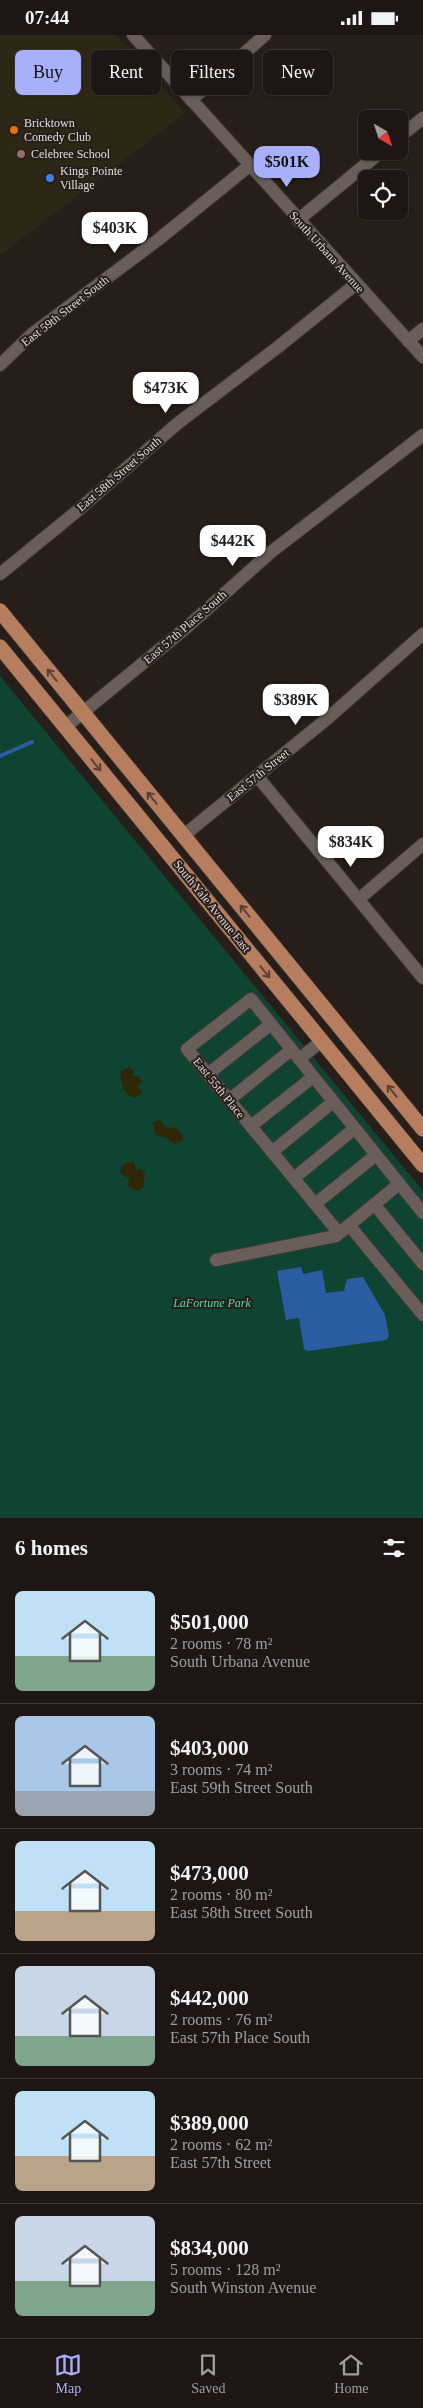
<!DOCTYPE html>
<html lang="en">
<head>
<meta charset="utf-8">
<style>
	body { margin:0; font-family:"Times New Roman",serif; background:#2a2322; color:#f1f3f6; height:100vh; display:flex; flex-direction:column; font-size:19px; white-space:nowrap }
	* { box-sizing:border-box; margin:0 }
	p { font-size:16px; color:#a09fa0 }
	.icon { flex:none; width:28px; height:28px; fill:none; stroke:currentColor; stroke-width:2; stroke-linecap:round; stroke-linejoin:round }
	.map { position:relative; height:1483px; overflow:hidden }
	.details { display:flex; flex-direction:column; background:#1d1614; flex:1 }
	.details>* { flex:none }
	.hud { position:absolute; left:15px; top:15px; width:394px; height:45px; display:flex; gap:10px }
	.needle { width:32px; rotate:141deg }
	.fabs { position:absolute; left:358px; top:75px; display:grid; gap:10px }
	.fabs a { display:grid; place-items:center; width:50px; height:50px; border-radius:8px; background:#1d1614; box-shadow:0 1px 4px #0004,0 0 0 1px #3b3534; font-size:25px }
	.price { position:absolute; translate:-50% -42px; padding:0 11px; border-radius:10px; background:#fff; color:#222; font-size:16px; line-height:32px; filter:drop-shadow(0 1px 2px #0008) }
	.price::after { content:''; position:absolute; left:50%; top:30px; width:15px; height:11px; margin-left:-8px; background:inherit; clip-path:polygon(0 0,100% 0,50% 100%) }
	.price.on { background:#a8b0fc; color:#111 }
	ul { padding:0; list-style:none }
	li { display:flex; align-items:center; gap:15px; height:125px; padding:0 15px }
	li+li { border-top:1px solid #3b3534 }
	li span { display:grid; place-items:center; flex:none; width:140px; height:100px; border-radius:8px; color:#555 }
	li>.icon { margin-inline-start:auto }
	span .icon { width:60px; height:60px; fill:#fffc; stroke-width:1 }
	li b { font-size:21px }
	h2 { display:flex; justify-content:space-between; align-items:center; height:60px; padding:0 15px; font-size:21px }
	.pill { padding:0 18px; border-radius:8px; background:#1d1614; box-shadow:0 1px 4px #0004,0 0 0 1px #3b3534; font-size:18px; line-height:45px }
	.pill.on { background:#a8b0fc; color:#111 }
	.status { display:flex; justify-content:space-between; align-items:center; height:35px; padding:0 25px; background:#1d1614; direction:ltr }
	.status svg { height:14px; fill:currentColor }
	.menu { display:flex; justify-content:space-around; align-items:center; height:70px; border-top:1px solid #3b3534; background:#1d1614; font-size:14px; color:#a09fa0 }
	.menu a { display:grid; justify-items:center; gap:2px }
	.menu .on { color:#a8b0fc }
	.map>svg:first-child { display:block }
	.commercial { fill:#2f2716 }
	.green { fill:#0e4431 }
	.sand { fill:#2f2706 }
	.water { fill:#2a5ca2 }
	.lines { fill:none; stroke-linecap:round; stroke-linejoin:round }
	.stream { stroke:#2a5ca2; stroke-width:4 }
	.minor-casing { stroke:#433b38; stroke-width:14 }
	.major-casing { stroke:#433b38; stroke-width:16 }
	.minor { stroke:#695e59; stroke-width:12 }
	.major { stroke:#b67e5f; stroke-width:15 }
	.oneway { stroke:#594032 }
	.food-dot { fill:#e8710a; stroke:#271e1a; stroke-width:2 }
	.education-dot { fill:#8d6e63; stroke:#271e1a; stroke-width:2 }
	.shop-dot { fill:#3f7fe0; stroke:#271e1a; stroke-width:2 }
	.labels { text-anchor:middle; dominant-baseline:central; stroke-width:4; stroke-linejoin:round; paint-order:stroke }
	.poi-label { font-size:12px; fill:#e3dcda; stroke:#271e1a; text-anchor:start }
	.street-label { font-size:12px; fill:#e3dcda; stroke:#271e1a }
	.park-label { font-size:12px; font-style:italic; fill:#45e4aa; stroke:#271e1a }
</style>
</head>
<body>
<div class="status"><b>07:44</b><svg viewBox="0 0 49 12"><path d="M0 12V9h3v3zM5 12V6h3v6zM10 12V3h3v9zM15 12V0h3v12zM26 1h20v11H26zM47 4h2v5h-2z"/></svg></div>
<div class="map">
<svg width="423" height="1483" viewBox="0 0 423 1483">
	<rect width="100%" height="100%" fill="#271e1a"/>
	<polygon class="commercial" points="0,0 115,0 185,78 0,220"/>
	<polygon class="green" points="0,641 423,1156 423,1483 0,1483"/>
	<g class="sand">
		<path d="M 129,1032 L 134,1036 L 132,1041 L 137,1041 L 142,1046 L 141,1049 L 137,1052 L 142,1055 L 141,1059 L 135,1063 C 124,1061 119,1045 121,1036 Z"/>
		<path d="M 160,1085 L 165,1092 C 174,1093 180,1092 183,1103 L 181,1107 L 174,1109 L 167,1103 L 156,1100 L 152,1088 Z"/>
		<polygon points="128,1127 133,1127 135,1130 135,1135 141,1134 145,1139 143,1152 138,1156 133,1155 128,1150 129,1144 120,1138 122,1131"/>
	</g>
	<polygon class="water" points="301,1232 303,1239 322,1235 326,1258 344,1256 347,1244 363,1242 385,1280 389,1301 386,1305 308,1316 304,1314 299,1283 286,1285 277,1236"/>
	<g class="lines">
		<polyline class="stream" points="0,721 32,707"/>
		<defs>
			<g id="minor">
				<polyline points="133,0 423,322"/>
				<polyline points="191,65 265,0"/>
				<polyline points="399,102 423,83"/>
				<polyline points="298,185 382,116"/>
				<polyline points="408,306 423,294"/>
				<polyline points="0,330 32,299 159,204 249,131"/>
				<polyline points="0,539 76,477 178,388 278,312 356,249"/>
				<polyline points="65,692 187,592 271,517 423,400"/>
				<polyline points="257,741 423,943"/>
				<polyline points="183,801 328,683 423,599"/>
				<polyline points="359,864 423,809"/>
				<polyline points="299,1024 322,1006"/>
				<polyline points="208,1039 271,989"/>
				<polyline points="229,1065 291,1015"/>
				<polyline points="251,1091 313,1042"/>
				<polyline points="272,1117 333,1067"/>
				<polyline points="294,1143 354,1094"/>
				<polyline points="315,1169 376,1120"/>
				<polyline points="374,1169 423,1229"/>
				<polyline points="349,1190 423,1280"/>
				<polyline points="339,1198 187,1014 251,964 423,1178"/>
				<polyline points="216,1225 336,1201 399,1149"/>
			</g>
			<g id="major">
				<polyline points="0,576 423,1094"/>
				<polyline points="0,612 423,1130"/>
			</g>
		</defs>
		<use href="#minor" class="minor-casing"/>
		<use href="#major" class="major-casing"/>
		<use href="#minor" class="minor"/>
		<use href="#major" class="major"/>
	</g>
	<defs><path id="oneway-shaft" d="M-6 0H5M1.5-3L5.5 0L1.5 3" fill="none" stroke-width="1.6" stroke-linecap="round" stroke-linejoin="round" transform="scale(1.25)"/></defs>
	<g class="oneway">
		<use href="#oneway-shaft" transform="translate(52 640) rotate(-129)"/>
		<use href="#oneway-shaft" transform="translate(96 730) rotate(51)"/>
		<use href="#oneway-shaft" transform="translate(152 763) rotate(-129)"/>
		<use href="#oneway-shaft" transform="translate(245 876) rotate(-129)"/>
		<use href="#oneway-shaft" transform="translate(265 937) rotate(51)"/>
		<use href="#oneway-shaft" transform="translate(392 1056) rotate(-129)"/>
	</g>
	<circle class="food-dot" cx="14" cy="95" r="5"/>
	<circle class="education-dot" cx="21" cy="119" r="5"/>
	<circle class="shop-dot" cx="50" cy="143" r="5"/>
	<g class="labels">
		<g class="poi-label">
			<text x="24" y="88">Bricktown<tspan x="24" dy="14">Comedy Club</tspan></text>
			<text x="31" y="119">Celebree School</text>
			<text x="60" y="136">Kings Pointe<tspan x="60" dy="14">Village</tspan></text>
		</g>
		<g class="street-label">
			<text transform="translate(327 217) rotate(48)">South Urbana Avenue</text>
			<text transform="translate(65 276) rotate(-38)">East 59th Street South</text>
			<text transform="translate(119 439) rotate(-41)">East 58th Street South</text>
			<text transform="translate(185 592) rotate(-41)">East 57th Place South</text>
			<text transform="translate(258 740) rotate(-39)">East 57th Street</text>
			<text transform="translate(212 871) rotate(51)">South Yale Avenue East</text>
			<text transform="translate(219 1053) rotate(51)">East 55th Place</text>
		</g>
		<g class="park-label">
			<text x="212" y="1268">LaFortune Park</text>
		</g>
	</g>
</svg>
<div class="fabs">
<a><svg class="needle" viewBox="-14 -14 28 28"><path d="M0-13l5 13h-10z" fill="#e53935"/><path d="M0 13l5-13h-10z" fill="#a09fa0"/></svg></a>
<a><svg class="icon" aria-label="locate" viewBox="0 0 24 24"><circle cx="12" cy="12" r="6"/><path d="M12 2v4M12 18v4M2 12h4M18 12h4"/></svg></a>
</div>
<b class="price on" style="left:287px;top:153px">$501K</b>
<b class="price" style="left:115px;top:219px">$403K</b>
<b class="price" style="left:166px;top:379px">$473K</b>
<b class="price" style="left:233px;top:532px">$442K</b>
<b class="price" style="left:296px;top:691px">$389K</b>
<b class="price" style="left:351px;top:833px">$834K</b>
<div class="hud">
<a class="pill on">Buy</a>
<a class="pill">Rent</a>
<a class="pill">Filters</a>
<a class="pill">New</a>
</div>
</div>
<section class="details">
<h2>6 homes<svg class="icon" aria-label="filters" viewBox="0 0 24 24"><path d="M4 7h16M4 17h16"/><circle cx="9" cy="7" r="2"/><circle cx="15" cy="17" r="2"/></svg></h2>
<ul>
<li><span style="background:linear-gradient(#bfe0f5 65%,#7fa58c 0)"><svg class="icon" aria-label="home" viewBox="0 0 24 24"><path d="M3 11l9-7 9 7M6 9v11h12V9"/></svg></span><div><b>$501,000</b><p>2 rooms · 78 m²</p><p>South Urbana Avenue</p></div></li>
<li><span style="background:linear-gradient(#a9c7e8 75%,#9aa5b1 0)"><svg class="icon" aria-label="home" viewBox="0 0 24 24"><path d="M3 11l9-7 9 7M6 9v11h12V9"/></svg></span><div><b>$403,000</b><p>3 rooms · 74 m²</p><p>East 59th Street South</p></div></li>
<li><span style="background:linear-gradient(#bfe0f5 70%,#b9a48a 0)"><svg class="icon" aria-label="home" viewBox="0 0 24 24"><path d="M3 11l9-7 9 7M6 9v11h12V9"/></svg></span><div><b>$473,000</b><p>2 rooms · 80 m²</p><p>East 58th Street South</p></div></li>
<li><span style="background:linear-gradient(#c9d6e8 70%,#7fa58c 0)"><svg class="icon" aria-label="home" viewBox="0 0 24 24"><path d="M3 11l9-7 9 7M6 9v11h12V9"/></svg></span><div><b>$442,000</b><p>2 rooms · 76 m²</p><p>East 57th Place South</p></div></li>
<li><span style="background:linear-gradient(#bfe0f5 65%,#b9a48a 0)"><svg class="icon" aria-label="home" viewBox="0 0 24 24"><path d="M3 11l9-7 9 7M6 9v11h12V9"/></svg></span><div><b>$389,000</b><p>2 rooms · 62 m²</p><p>East 57th Street</p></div></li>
<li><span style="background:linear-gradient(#c9d6e8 65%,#7fa58c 0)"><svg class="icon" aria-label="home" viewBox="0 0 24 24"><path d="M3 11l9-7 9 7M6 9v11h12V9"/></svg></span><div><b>$834,000</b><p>5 rooms · 128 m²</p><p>South Winston Avenue</p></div></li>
</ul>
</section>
<nav class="menu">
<a class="on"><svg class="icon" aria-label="map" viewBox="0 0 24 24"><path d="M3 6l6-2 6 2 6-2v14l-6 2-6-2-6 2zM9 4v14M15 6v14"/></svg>Map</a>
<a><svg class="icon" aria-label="saved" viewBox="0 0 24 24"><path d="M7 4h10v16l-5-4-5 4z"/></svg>Saved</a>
<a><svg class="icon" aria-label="home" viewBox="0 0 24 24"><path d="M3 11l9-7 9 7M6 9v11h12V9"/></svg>Home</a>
</nav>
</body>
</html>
